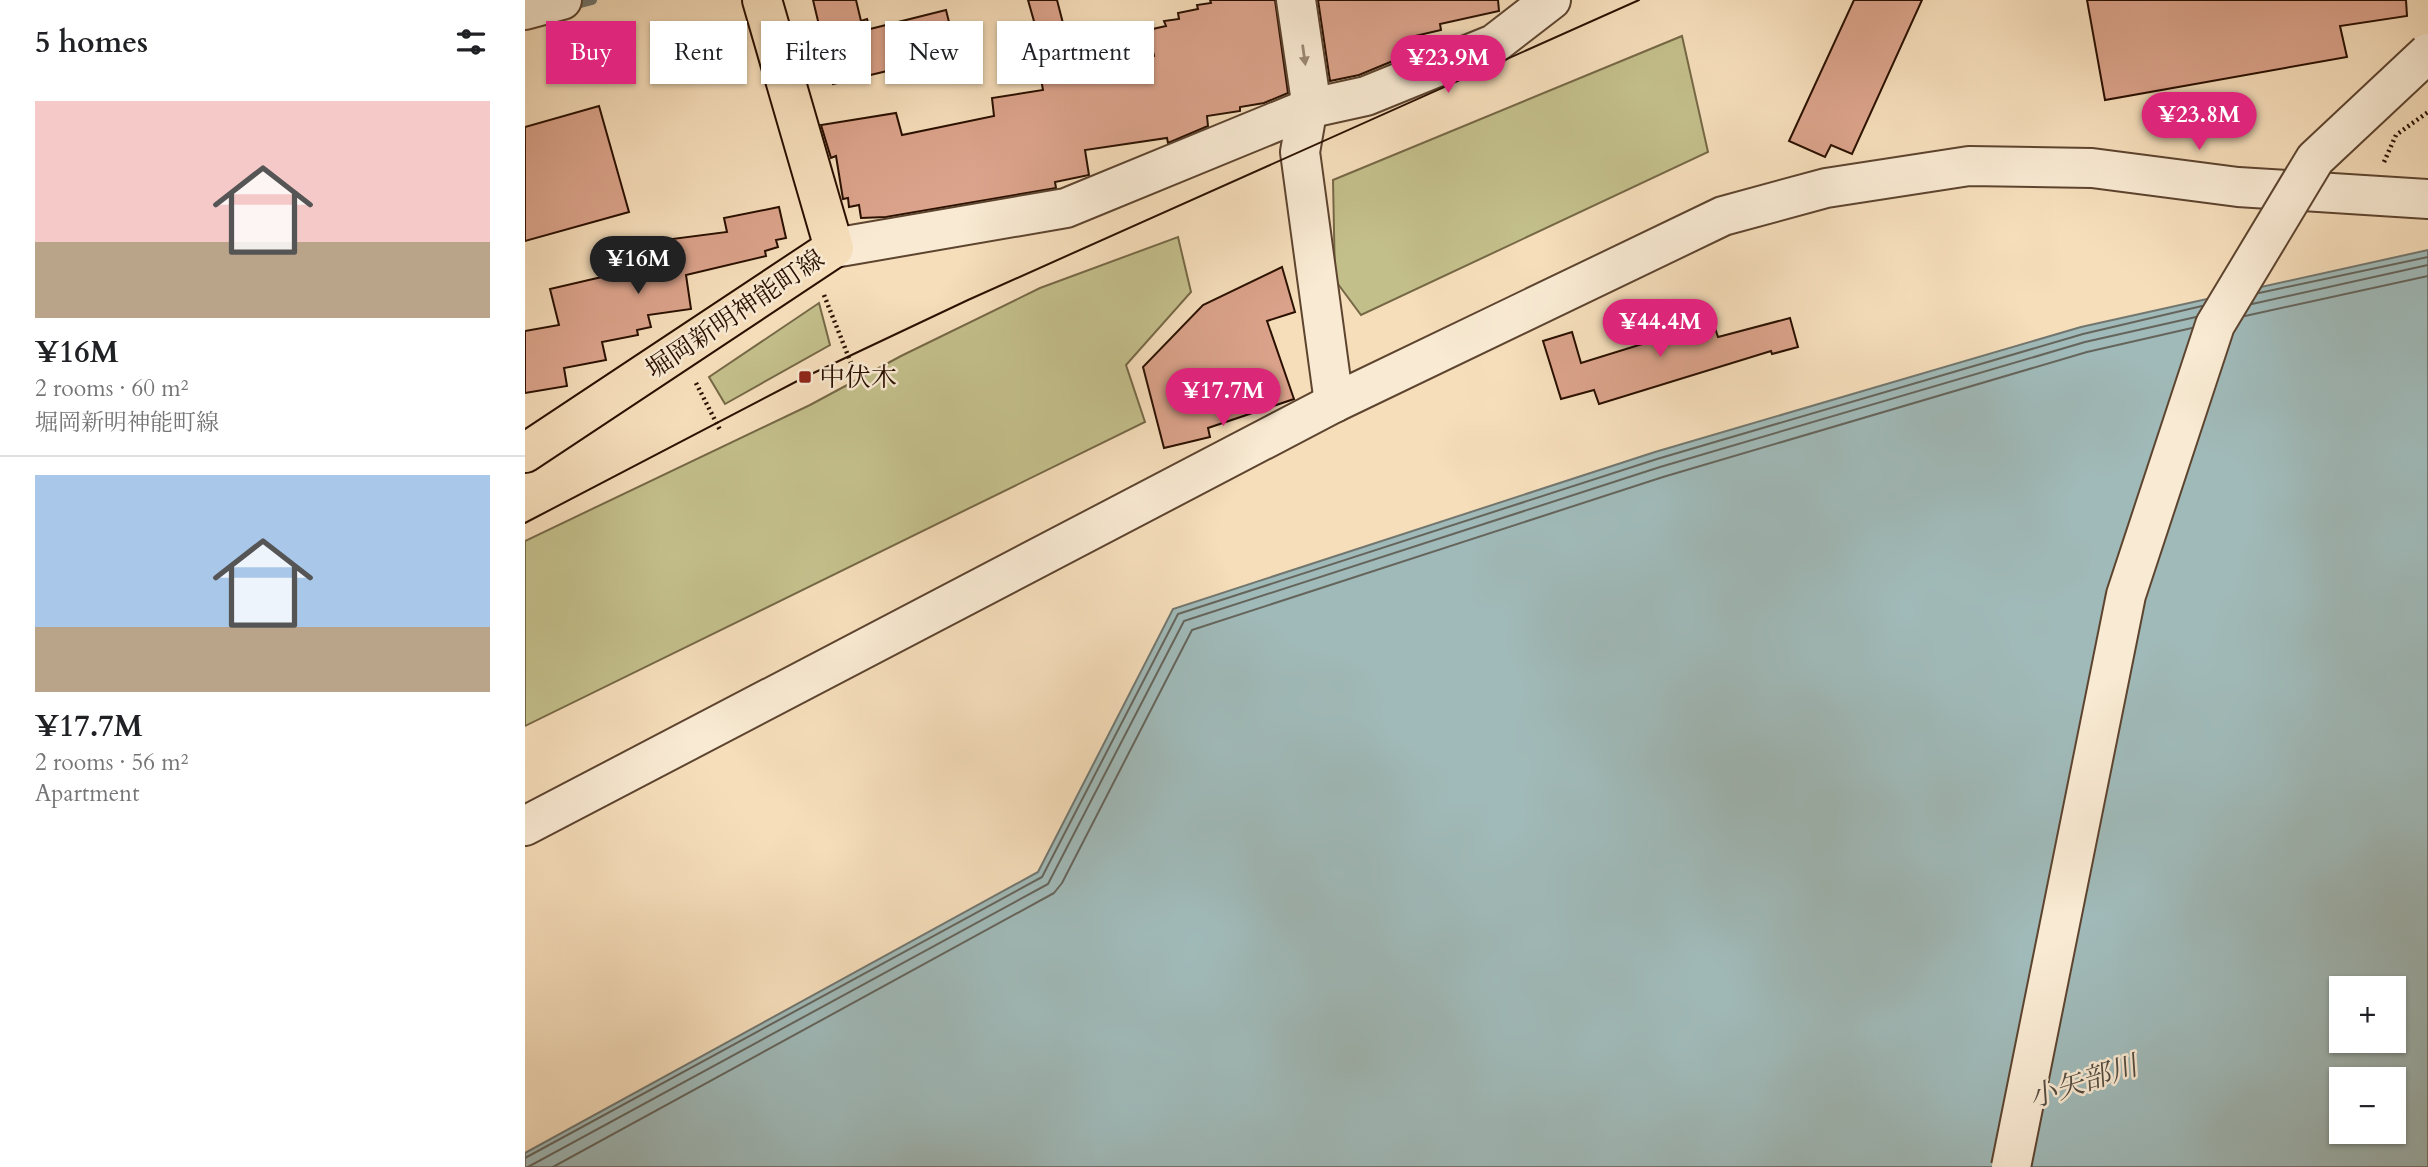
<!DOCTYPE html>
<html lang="en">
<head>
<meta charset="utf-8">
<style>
	body { margin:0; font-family:Cardo,"Noto Serif JP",serif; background:#f6f6f6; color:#202124; height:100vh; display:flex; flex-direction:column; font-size:26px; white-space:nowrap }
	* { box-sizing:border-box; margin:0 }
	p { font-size:23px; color:#757577 }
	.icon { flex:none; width:38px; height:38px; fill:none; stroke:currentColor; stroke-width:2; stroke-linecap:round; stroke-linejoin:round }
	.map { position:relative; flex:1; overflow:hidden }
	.side { display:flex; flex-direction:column; background:#fff; width:525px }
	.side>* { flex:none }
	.top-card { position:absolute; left:21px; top:21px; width:665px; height:63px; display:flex; gap:14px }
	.fabs { position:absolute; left:1804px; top:976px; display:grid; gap:14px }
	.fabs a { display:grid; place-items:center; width:77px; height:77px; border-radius:0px; background:#fff; box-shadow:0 2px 5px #0004; font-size:35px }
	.price { position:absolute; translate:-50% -60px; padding:0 16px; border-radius:24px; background:#db2777; color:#fff; font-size:23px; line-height:46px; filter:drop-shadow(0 2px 4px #0008) }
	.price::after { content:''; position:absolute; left:50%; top:42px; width:21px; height:16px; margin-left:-10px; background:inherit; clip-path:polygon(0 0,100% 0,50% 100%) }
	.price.current { background:#222; color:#fff }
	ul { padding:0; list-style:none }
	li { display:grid; align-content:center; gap:14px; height:371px; padding:0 35px }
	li+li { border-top:2px solid #e0e0e0 }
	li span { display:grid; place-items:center; height:217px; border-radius:0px; color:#555 }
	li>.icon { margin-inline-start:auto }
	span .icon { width:126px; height:126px; fill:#fffc; stroke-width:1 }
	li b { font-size:30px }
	h2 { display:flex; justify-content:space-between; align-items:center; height:84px; padding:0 35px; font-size:30px }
	.chip { padding:0 24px; border-radius:0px; background:#fff; box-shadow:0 2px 5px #0004; font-size:24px; line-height:63px }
	.chip.current { background:#db2777; color:#fff }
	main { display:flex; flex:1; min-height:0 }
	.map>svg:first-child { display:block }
	.green { fill:#c3bf8b; stroke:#766846; stroke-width:2 }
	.water { fill:#a0bab9; stroke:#71766f; stroke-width:2; fill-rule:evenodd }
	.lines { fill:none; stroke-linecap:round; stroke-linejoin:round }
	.shore { stroke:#65655c; stroke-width:2 }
	.stream { stroke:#71766f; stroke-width:10 }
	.building { fill:#dba38b; stroke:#2a1000; stroke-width:2 }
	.minor-casing { stroke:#5d442f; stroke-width:42 }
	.major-casing { stroke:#2a1000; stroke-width:42 }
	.path { stroke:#2a1000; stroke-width:4.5; stroke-dasharray:2 3.5; stroke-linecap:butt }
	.minor { stroke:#f9ead3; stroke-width:38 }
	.major { stroke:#f6debb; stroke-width:38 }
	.tram { stroke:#2a1000; stroke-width:2 }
	.minor-bridge-casing { stroke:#5d442f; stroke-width:42; stroke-linecap:butt }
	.minor-bridge { stroke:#f9ead3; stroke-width:38 }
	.oneway { fill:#9c8874 }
	.poi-dot { fill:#8f2418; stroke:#f9ead3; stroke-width:2.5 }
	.labels { text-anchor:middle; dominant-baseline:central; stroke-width:5; stroke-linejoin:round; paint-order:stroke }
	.street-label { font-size:26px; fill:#2a1000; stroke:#f9ead3 }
	.poi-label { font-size:26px; fill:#2a1000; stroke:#f9ead3; text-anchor:start }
	.water-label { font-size:28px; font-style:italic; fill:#534c41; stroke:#f9ead3 }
</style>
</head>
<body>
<main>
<section class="side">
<h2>5 homes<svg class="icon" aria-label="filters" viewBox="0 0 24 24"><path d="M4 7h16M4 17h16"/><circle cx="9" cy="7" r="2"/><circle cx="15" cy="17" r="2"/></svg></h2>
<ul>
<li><span style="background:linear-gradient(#f6c9c9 65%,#b9a48a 0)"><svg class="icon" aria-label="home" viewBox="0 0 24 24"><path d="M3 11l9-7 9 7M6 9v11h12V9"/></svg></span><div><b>¥16M</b><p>2 rooms · 60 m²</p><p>堀岡新明神能町線</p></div></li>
<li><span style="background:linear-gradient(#a9c7e8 70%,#b9a48a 0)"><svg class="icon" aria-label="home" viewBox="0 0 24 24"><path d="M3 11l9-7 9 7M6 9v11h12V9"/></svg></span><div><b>¥17.7M</b><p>2 rooms · 56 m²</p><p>Apartment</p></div></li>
</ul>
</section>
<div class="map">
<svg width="1903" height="1167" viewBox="0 0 1903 1167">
	<rect width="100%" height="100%" fill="#f6debb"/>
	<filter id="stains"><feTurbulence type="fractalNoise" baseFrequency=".00286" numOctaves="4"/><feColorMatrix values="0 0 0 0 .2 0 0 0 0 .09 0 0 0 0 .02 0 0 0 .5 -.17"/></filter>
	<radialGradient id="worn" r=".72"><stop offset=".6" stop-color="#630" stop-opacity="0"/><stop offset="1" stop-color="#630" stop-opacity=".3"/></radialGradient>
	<g class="green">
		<polygon points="1157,36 1183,152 836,315 810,280 808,180"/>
		<polygon points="653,237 666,292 601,365 620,422 0,726 0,541 285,405 376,356 515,288"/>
		<polygon points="294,303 305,345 200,404 184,377"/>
	</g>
	<path class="water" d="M 1903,250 L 1903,1167 L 0,1167 L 0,1153 L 513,872 L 648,609 L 1130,452 L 1556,327 ZM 1816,989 L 1869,989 L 1869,1041 L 1816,1041 ZM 1816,1080 L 1869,1080 L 1869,1132 L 1816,1132 Z"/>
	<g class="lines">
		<g class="shore">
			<polyline points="1734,293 1903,257"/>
			<polyline points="1727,304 1903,265"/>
			<polyline points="1720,316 1903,276"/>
			<polyline points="0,1158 517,877 653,614 1132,459 1558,334 1677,306"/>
			<polyline points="3,1167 523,884 659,621 1135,467 1560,342 1671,317"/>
			<polyline points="28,1167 529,893 537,883 667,630 1138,477 1562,352 1667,328"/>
		</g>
		<polyline class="stream" points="44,6 67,0"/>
	</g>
	<g class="building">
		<polygon points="288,0 331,0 336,21 342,19 345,29 421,10 425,26 430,25 437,53 308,84"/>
		<polygon points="503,0 532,0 548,62 567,59 568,65 629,56 623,30 641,26 639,21 654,19 653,13 673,9 672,5 686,3 685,0 750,0 763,93 739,103 715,107 715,111 682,116 683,126 643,143 642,138 560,150 564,175 530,182 531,188 361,217 336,218 334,205 324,207 323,198 318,199 311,156 306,158 296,125 371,113 377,135 469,116 467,98 518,90 516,79 525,78"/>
		<polygon points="793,0 973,0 974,11 915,24 916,30 890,36 892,51 834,75 805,81"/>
		<polygon points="1329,0 1397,0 1327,154 1306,145 1300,157 1264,141"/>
		<polygon points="1562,0 1881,0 1882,16 1815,26 1822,57 1580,100"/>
		<polygon points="74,106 104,212 0,241 0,127"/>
		<polygon points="254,207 261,238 251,240 253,247 240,251 241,256 161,275 166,309 123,315 126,327 112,330 113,335 77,342 81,360 39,368 42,386 0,393 0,331 34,325 25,289 120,267 116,243 202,232 199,218"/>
		<polygon points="757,267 770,312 742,321 769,399 683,428 685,437 639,448 618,367 678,305"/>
		<polygon points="1265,318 1273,347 1247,354 1246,351 1074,404 1069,390 1036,399 1018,341 1047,332 1056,363 1188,322 1193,337"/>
	</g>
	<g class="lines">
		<defs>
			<g id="minor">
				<polyline points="771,0 785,95 775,152 809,403"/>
				<polyline points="0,10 37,0"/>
				<polyline points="309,248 541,208 782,109 841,96 969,44 1026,0"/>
				<polyline points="0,826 809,403 1198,216 1301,188 1444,166 1567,168 1713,187 1903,199"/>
			</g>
			<polyline id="major" points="0,453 309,248 237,0"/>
		</defs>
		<use href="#minor" class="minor-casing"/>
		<use href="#major" class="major-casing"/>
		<g class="path">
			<polyline points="1859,162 1871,135 1903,112"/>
			<polyline points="299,295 326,363"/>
			<polyline points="171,383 195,430"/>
		</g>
		<use href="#minor" class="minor"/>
		<use href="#major" class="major"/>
		<polyline class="tram" points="0,523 280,377 443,300 1114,0"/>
		<defs>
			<polyline id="minor-bridge" points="1486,1167 1601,595 1690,325 1790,159 1903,53"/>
		</defs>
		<use href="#minor-bridge" class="minor-bridge-casing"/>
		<use href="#minor-bridge" class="minor-bridge"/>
	</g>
	<defs><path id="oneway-solid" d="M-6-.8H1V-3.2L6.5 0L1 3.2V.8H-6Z" transform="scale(1.75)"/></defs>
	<use class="oneway" href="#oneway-solid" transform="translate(779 55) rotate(82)"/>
	<rect class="poi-dot" x="273" y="370" width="14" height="14" rx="3.5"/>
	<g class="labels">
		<g class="street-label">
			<text transform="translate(210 314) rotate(-34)">堀岡新明神能町線</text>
		</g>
		<g class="poi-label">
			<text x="294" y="377">中伏木</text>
		</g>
		<g class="water-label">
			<text transform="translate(1558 1082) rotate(-18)">小矢部川</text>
		</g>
	</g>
	<rect width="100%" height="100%" filter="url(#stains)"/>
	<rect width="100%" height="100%" fill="url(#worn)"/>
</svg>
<div class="fabs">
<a>+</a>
<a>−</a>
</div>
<b class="price" style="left:923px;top:95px">¥23.9M</b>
<b class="price" style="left:1674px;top:152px">¥23.8M</b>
<b class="price current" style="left:113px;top:296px">¥16M</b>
<b class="price" style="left:1135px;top:359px">¥44.4M</b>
<b class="price" style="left:698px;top:428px">¥17.7M</b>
<div class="top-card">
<a class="chip current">Buy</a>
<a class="chip">Rent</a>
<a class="chip">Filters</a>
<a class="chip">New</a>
<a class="chip">Apartment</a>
</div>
</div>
</main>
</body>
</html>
